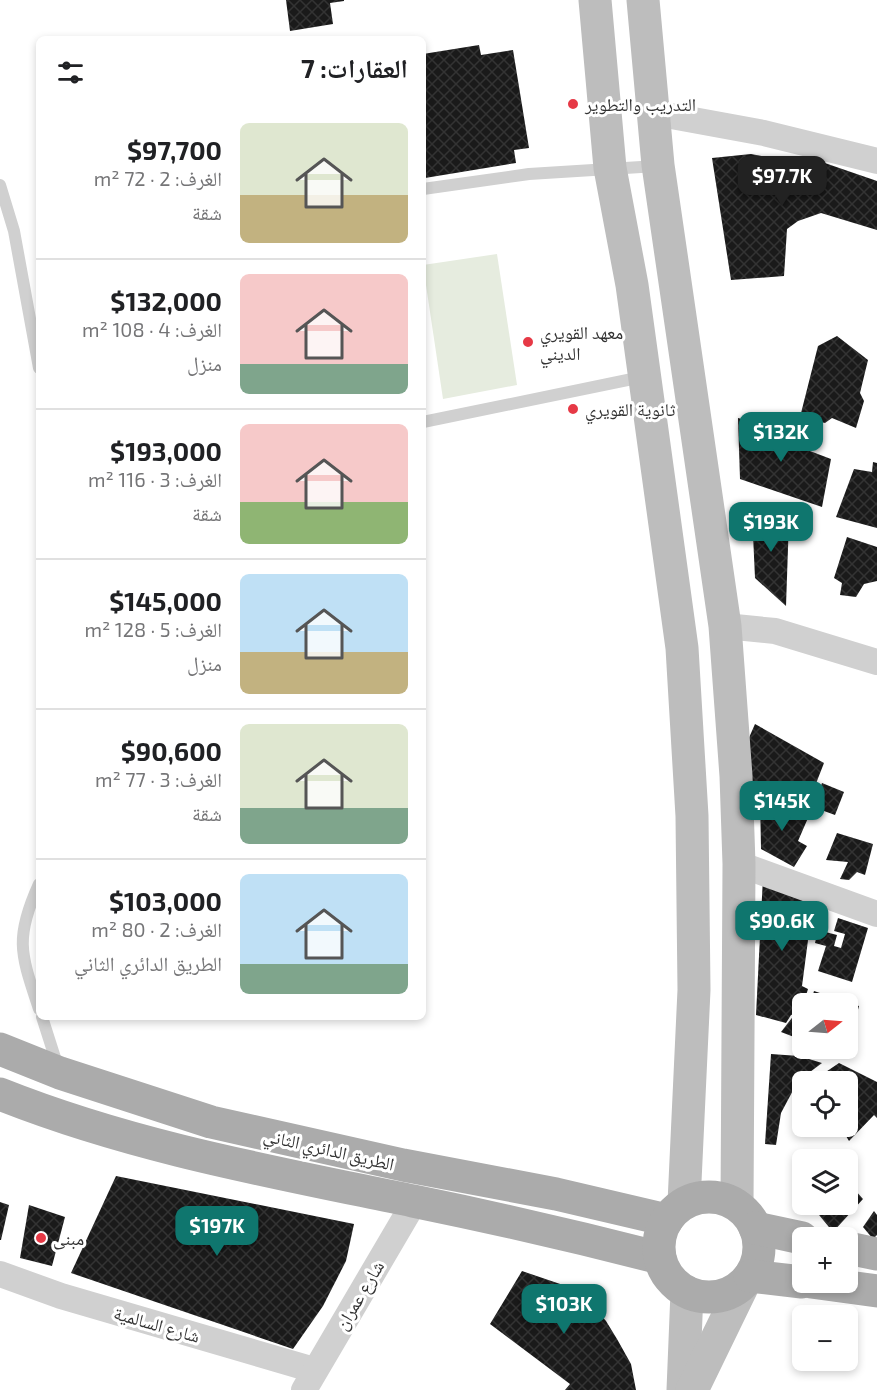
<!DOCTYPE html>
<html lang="ar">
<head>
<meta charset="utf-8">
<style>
	body { margin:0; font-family:"Exo 2","Noto Naskh Arabic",sans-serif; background:#f2f2f2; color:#202124; direction:rtl; height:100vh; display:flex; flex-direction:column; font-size:22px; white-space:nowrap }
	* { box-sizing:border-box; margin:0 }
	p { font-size:20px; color:#757577 }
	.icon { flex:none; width:33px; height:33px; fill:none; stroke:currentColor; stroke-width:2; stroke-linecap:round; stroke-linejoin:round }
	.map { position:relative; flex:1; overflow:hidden; direction:ltr }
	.details { position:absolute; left:36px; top:36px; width:390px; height:984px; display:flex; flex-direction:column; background:#fff; border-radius:9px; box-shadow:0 3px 9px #0003; direction:rtl }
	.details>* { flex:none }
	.needle { width:39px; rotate:73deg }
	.tools { position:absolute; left:792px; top:993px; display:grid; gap:12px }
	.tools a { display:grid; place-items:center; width:66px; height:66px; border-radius:9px; background:#fff; box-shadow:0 3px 9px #0003; font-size:30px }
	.price { position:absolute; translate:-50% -51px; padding:0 14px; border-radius:12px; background:#0f766e; color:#fff; font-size:20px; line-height:39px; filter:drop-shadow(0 2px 3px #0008) }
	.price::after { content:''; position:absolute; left:50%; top:36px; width:18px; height:14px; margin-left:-9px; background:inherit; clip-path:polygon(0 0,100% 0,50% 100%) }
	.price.on { background:#222; color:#fff }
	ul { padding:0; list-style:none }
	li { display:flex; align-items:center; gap:18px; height:150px; padding:0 18px }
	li+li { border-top:2px solid #e0e0e0 }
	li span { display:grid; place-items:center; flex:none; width:168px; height:120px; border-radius:9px; color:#555 }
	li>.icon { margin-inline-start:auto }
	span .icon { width:72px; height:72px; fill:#fffc; stroke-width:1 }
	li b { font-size:26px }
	h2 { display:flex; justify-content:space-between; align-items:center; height:72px; padding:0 18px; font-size:26px }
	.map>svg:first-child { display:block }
	.pitch { fill:#e6ecdf }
	.building { fill:url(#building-cross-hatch) }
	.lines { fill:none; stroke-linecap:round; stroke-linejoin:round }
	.lane { stroke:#d0d0d0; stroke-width:12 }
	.street { stroke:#d0d0d0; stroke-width:26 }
	.secondary { stroke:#bdbdbd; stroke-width:33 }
	.primary { stroke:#ababab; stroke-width:33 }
	.poi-dot { fill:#e63946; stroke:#fff; stroke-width:2 }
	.labels { text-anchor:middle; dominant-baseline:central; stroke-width:6; stroke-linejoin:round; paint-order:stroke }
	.poi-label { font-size:18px; fill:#333; stroke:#fff; text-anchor:start }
	.street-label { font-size:18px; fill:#333; stroke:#fff }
</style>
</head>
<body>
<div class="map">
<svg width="877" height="1390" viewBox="0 0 877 1390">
	<defs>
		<pattern id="building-cross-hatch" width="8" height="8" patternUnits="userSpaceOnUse" patternTransform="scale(1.5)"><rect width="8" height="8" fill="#1a1a1a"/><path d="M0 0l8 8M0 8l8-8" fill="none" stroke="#333"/></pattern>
	</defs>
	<rect width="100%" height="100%" fill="#fff"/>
	<polygon class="pitch" points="497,254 517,385 443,399 423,265"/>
	<g class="building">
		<polygon points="286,0 344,0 344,1 330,3 333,24 290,31"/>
		<polygon points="479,45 481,55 513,50 529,148 514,150 516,163 425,178 423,166 423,54"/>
		<polygon points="751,154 812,166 819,161 877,181 877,230 821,213 798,221 787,229 784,276 731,280 712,158"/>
		<polygon points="837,336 868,360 860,393 864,401 856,428 832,418 825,423 800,417 818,346"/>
		<polygon points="738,418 790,432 794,445 831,459 822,507 740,479"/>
		<polygon points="873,462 877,463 877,528 836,517 854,469 872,472"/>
		<polygon points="752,513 789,519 786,606 755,578"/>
		<polygon points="847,537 877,547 877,581 864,584 856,597 840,595 842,583 834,578"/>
		<polygon points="755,724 824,763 808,804 749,781 748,740"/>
		<polygon points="822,783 844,792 835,815 813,807"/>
		<polygon points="760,797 808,818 798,841 807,846 794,867 761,849"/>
		<polygon points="837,833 873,844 865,875 857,872 849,880 840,879 848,862 826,860"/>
		<polygon points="763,877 808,896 810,925 802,986 808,989 801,1012 791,1015 786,1023 756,1015"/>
		<polygon points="838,918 868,928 852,982 818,971 826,946 815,943 818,930 837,935 834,946 841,948 845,934 834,931"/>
		<polygon points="814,991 859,1006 848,1046 848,1004 810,1004"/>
		<polygon points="795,1014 802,1016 802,1040 781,1032"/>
		<polygon points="826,1048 848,1048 846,1056"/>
		<polygon points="771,1054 799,1056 822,1063 798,1081 781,1113 776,1145 765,1144"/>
		<polygon points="839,1063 877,1082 877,1118 874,1115 849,1141 840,1126 848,1126 848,1082 811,1082"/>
		<polygon points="116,1176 354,1224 346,1261 323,1306 293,1349 71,1273"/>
		<polygon points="848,1182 863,1199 833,1232 810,1204 848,1204"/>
		<polygon points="0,1202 9,1205 1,1240 0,1240"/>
		<polygon points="29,1205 65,1217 52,1266 20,1258"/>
		<polygon points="874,1211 877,1215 877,1235 873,1239 863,1227"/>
		<polygon points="522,1271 566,1286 589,1302 606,1321 617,1339 631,1364 636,1390 565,1390 570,1384 490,1324"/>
	</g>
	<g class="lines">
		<g class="lane">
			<polyline points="0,185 14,231 39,368"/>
			<polyline points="423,189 529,174 657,166"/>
			<polyline points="423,422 642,377"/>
			<path d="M 39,884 C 14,939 21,954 39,1009"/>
			<polyline points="42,1017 58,1067"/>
		</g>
		<g class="street">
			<polyline points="655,113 764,133 877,161"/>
			<polyline points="725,626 775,631 877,662"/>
			<polyline points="739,864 877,914"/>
			<polyline points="0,1274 61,1296 314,1370"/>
			<polyline points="304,1390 415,1201"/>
		</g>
		<g class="secondary">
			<polyline points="595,0 610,168 632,285 682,648 692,816 694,990 684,1203"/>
			<polyline points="643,0 658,165 725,626 736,776 739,864 737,1205"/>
			<polyline points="683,1390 687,1292"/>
			<polyline points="692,1390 743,1285"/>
		</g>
		<g class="primary">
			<polyline points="0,1049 60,1073 211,1122 403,1165 556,1194 667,1220"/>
			<path d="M 0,1094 C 133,1147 273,1172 413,1201 C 496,1218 578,1237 660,1258"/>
			<circle cx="709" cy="1247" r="50"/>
			<polyline points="755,1228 802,1238"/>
			<polyline points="848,1248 877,1254"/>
			<polyline points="750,1276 802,1282"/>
			<polyline points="811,1282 877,1291"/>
		</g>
	</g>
	<g class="poi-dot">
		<circle cx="573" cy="104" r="6"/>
		<circle cx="528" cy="342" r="6"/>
		<circle cx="573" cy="409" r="6"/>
		<circle cx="41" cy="1238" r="6"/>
	</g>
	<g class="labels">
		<g class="poi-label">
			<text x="585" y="104">التدريب والتطوير</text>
			<text x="540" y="332">معهد القويري<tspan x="540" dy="21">الديني</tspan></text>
			<text x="585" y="409">ثانوية القويري</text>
			<text x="53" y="1238">مبنى</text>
		</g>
		<g class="street-label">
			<text transform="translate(329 1149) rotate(13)">الطريق الدائري الثاني</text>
			<text transform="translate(359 1295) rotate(-59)">شارع عمران</text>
			<text transform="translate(157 1324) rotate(16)">شارع السالمية</text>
		</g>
	</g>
</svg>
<div class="tools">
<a><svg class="needle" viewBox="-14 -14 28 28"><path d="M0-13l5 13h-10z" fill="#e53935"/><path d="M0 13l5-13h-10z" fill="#757577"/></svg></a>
<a><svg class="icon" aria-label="locate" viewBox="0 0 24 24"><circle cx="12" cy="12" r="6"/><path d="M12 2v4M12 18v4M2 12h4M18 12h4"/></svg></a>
<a><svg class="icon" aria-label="layers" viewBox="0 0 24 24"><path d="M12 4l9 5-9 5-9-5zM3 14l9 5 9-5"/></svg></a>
<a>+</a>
<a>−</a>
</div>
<b class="price on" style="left:782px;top:207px">$97.7K</b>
<b class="price" style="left:781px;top:463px">$132K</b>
<b class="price" style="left:771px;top:553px">$193K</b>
<b class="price" style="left:782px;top:832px">$145K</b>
<b class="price" style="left:782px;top:952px">$90.6K</b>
<b class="price" style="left:217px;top:1257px">$197K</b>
<b class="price" style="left:564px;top:1335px">$103K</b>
<section class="details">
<h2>العقارات: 7<svg class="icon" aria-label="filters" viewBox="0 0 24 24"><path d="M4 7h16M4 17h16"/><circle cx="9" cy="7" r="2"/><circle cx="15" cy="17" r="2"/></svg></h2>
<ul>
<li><span style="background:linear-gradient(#dfe7d0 60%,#c2b280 0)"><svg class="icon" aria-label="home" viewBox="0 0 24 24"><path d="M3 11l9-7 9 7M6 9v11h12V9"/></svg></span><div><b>$97,700</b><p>الغرف: 2 · 72 m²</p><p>شقة</p></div></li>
<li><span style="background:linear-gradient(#f6c9c9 75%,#7fa58c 0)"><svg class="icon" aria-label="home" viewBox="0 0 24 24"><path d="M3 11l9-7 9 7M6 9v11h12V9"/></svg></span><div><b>$132,000</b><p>الغرف: 4 · 108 m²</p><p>منزل</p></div></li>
<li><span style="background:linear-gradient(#f6c9c9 65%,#8fb573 0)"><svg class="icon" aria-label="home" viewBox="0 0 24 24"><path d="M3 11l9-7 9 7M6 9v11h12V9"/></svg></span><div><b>$193,000</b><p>الغرف: 3 · 116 m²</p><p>شقة</p></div></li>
<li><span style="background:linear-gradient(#bfe0f5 65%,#c2b280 0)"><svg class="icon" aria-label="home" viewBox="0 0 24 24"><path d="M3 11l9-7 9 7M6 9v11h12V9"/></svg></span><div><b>$145,000</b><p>الغرف: 5 · 128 m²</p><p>منزل</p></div></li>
<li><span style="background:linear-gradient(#dfe7d0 70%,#7fa58c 0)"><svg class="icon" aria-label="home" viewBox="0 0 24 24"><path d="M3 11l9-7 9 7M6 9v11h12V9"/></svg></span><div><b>$90,600</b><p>الغرف: 3 · 77 m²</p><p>شقة</p></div></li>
<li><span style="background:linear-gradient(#bfe0f5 75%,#7fa58c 0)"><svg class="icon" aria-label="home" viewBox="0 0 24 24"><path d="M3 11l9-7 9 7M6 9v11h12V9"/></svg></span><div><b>$103,000</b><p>الغرف: 2 · 80 m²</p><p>الطريق الدائري الثاني</p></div></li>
</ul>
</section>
</div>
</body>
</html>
